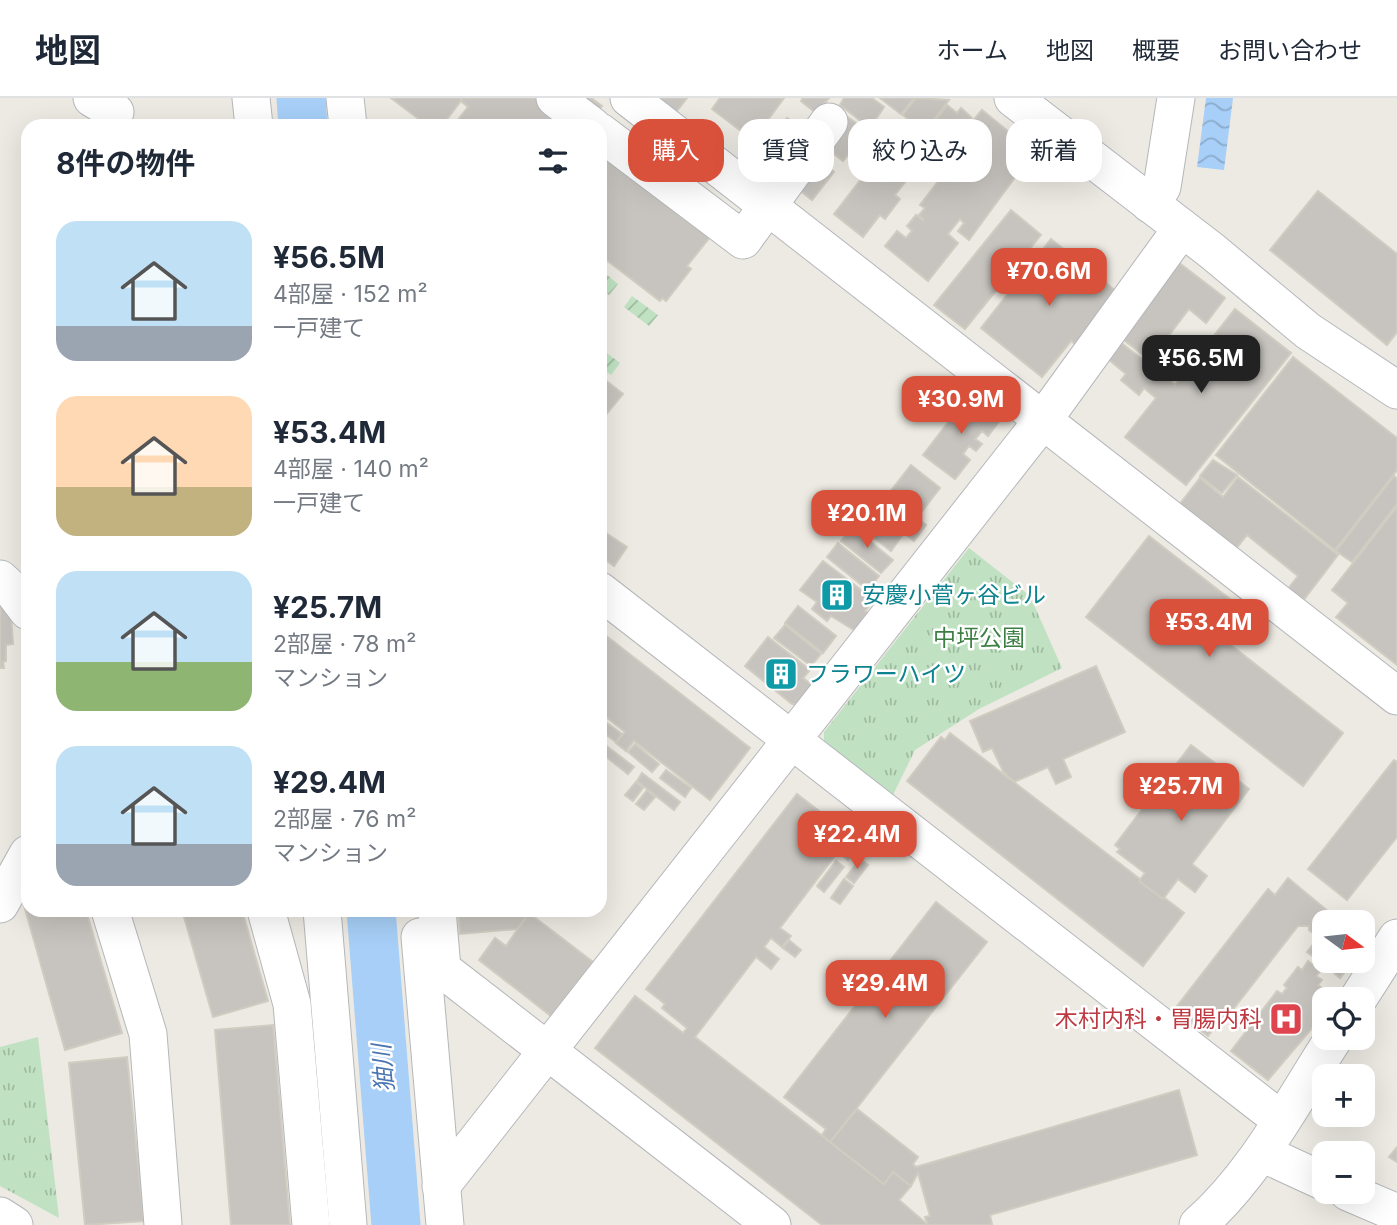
<!DOCTYPE html>
<html lang="ja">
<head>
<meta charset="utf-8">
<style>
	body { margin:0; font-family:Inter,"Noto Sans JP",sans-serif; background:#f6f6f7; color:#1f2937; height:100vh; display:flex; flex-direction:column; font-size:26px; white-space:nowrap }
	* { box-sizing:border-box; margin:0 }
	p { font-size:23px; color:#747a83 }
	.icon { flex:none; width:38px; height:38px; fill:none; stroke:currentColor; stroke-width:2; stroke-linecap:round; stroke-linejoin:round }
	.map { position:relative; flex:1; overflow:hidden }
	.drawer { position:absolute; left:21px; top:21px; width:586px; height:798px; display:flex; flex-direction:column; background:#fff; border-radius:21px; box-shadow:0 7px 28px #0002 }
	.drawer>* { flex:none }
	.hud { position:absolute; left:628px; top:21px; width:663px; height:63px; display:flex; gap:14px }
	.needle { width:46px; rotate:105deg }
	.controls { position:absolute; left:1312px; top:812px; display:grid; gap:14px }
	.controls a { display:grid; place-items:center; width:63px; height:63px; border-radius:14px; background:#fff; box-shadow:0 7px 28px #0002; font-size:35px }
	.price { position:absolute; translate:-50% -60px; padding:0 16px; border-radius:14px; background:#d9513b; color:#fff; font-size:23px; line-height:46px; filter:drop-shadow(0 2px 4px #0008) }
	.price::after { content:''; position:absolute; left:50%; top:42px; width:21px; height:16px; margin-left:-10px; background:inherit; clip-path:polygon(0 0,100% 0,50% 100%) }
	.price.current { background:#222; color:#fff }
	ul { padding:0; list-style:none }
	li { display:flex; align-items:center; gap:21px; height:175px; padding:0 35px }
	li span { display:grid; place-items:center; flex:none; width:196px; height:140px; border-radius:21px; color:#555 }
	li>.icon { margin-inline-start:auto }
	span .icon { width:84px; height:84px; fill:#fffc; stroke-width:1 }
	li b { font-size:30px }
	h2 { display:flex; justify-content:space-between; align-items:center; height:84px; padding:0 35px; font-size:30px }
	.chip { padding:0 24px; border-radius:21px; background:#fff; box-shadow:0 7px 28px #0002; font-size:24px; line-height:63px }
	.chip.current { background:#d9513b; color:#fff }
	header { display:flex; align-items:center; gap:42px; box-sizing:border-box; height:98px; padding:0 35px; background:#fff; border-bottom:2px solid #e0e1e3 }
	header strong { font-size:33px }
	nav { display:flex; gap:38px; margin-inline-start:auto; font-size:24px }
	.map>svg:first-child { display:block }
	.park { fill:url(#park-tufts) }
	.garden { fill:url(#garden-furrows) }
	.water { fill:url(#water-waves) }
	.lines { fill:none; stroke-linecap:round; stroke-linejoin:round }
	.river { stroke:#a7cff7; stroke-width:49 }
	.building { fill:#c7c4bf; stroke:#d0ccc1; stroke-width:2 }
	.minor-casing { stroke:#b5b7bb; stroke-width:39 }
	.minor { stroke:#fff; stroke-width:37 }
	.labels { text-anchor:middle; dominant-baseline:central; stroke-width:5; stroke-linejoin:round; paint-order:stroke }
	.culture-label { font-size:23px; fill:#0d838f; stroke:#fff; text-anchor:start }
	.park-label { font-size:23px; fill:#3c7f43; stroke:#fff }
	.health-label { font-size:23px; fill:#be3a42; stroke:#fff; text-anchor:end }
	.water-label { font-size:24px; font-style:italic; fill:#4975b0; stroke:#fff }
</style>
</head>
<body>
<header>
<strong>地図</strong>
<nav><a>ホーム</a><a>地図</a><a>概要</a><a>お問い合わせ</a></nav>
</header>
<div class="map">
<svg width="1397" height="1127" viewBox="0 0 1397 1127">
	<defs>
		<pattern id="park-tufts" width="24" height="20" patternUnits="userSpaceOnUse" patternTransform="scale(1.75)"><rect width="24" height="20" fill="#c0e2c2"/><path d="M3 7l-1-3M5 7V3M7 7l1-3M15 17l-1-3M17 17v-4M19 17l1-3" fill="none" stroke="#9fbaa1"/></pattern>
		<pattern id="garden-furrows" width="10" height="10" patternUnits="userSpaceOnUse" patternTransform="scale(1.75)"><rect width="10" height="10" fill="#c0e2c2"/><path d="M-1 1l2-2M0 10L10 0M9 11l2-2" fill="none" stroke="#9fbaa1"/></pattern>
		<pattern id="water-waves" width="16" height="10" patternUnits="userSpaceOnUse" patternTransform="scale(1.75)"><rect width="16" height="10" fill="#a7cff7"/><path d="M0 5q4-4 8 0t8 0" fill="none" stroke="#8babcb"/></pattern>
	</defs>
	<rect width="100%" height="100%" fill="#eceae2"/>
	<g class="park">
		<polygon points="969,450 1030,498 1062,570 979,611 915,652 893,697 824,643 824,634"/>
		<polygon points="38,939 59,1120 0,1088 0,949"/>
	</g>
	<g class="garden">
		<polygon points="600,171 618,186 609,197 600,191"/>
		<polygon points="632,198 658,217 649,228 624,209"/>
		<polygon points="600,250 620,265 611,277 600,269"/>
	</g>
	<polygon class="water" points="1206,0 1233,0 1224,72 1197,69"/>
	<g class="lines">
		<g class="river">
			<polyline points="301,0 303,28"/>
			<polyline points="371,812 396,1127"/>
		</g>
	</g>
	<g class="building">
		<polygon points="391,0 463,0 442,28 428,28"/>
		<polygon points="463,0 543,0 579,28 453,28 468,9 461,3"/>
		<polygon points="573,0 591,0 602,8 597,14"/>
		<polygon points="658,0 687,0 676,14"/>
		<polygon points="720,0 784,0 753,42 712,11"/>
		<polygon points="803,0 829,0 816,15 801,3"/>
		<polygon points="844,0 872,0 884,9 870,30 840,7"/>
		<polygon points="880,0 914,0 901,16"/>
		<polygon points="916,0 949,2 924,34 903,17"/>
		<polygon points="947,7 957,15 961,10 972,20 947,52 926,35"/>
		<polygon points="982,12 1035,55 1025,67 1022,64 1018,69 1021,71 969,142 958,133 964,125 960,121 948,136 958,145 928,183 885,148 897,133 906,140 912,133 907,128 916,117 924,123 919,117 925,110 920,107 943,77 949,82 953,78 959,82 971,67 979,73 981,70 960,53 969,42 962,36"/>
		<polygon points="845,17 867,33 843,63 823,47"/>
		<polygon points="787,20 804,32 774,69 758,56"/>
		<polygon points="903,27 932,50 895,97 900,101 885,121 880,117 863,139 834,116"/>
		<polygon points="600,45 714,134 687,168 691,171 666,203 662,200 660,203 600,157"/>
		<polygon points="814,57 834,74 812,102 792,86"/>
		<polygon points="1318,93 1397,156 1397,234 1387,247 1270,152"/>
		<polygon points="1011,112 1041,137 965,231 934,207"/>
		<polygon points="1051,141 1117,194 1075,246 1071,243 1042,279 981,230"/>
		<polygon points="1178,164 1225,200 1206,225 1189,211 1150,262 1120,239"/>
		<polygon points="1235,211 1291,255 1186,387 1125,339 1156,300 1144,290 1139,297 1121,282 1126,276 1107,260 1120,244 1175,287"/>
		<polygon points="1293,259 1397,340 1397,372 1335,452 1216,357"/>
		<polygon points="600,278 623,296 600,324"/>
		<polygon points="970,296 1001,321 988,338 982,333 975,341 982,346 976,353 969,348 963,356 970,362 955,381 923,357"/>
		<polygon points="1213,362 1237,377 1222,395 1200,378"/>
		<polygon points="911,367 940,390 917,420 926,427 914,443 904,435 891,453 862,430"/>
		<polygon points="1394,378 1397,381 1397,406 1352,464 1336,453"/>
		<polygon points="1238,379 1338,457 1302,504 1287,492 1298,478 1247,437 1235,452 1179,407 1200,380 1223,399"/>
		<polygon points="1397,409 1397,567 1336,519 1348,505 1332,492"/>
		<polygon points="852,429 893,462 881,475 841,443"/>
		<polygon points="600,431 627,449 614,468 600,458"/>
		<polygon points="1149,438 1240,509 1218,537 1343,635 1303,688 1086,519"/>
		<polygon points="838,445 879,478 868,492 827,459"/>
		<polygon points="823,463 874,502 865,513 871,517 857,534 831,518 827,523 812,511 817,504 800,492"/>
		<polygon points="0,486 10,501 13,546 6,547 6,563 3,564 4,570 0,570"/>
		<polygon points="798,508 836,538 823,555 785,525"/>
		<polygon points="785,527 821,556 811,568 774,540"/>
		<polygon points="600,533 750,650 710,702 634,643 626,653 616,645 625,634 600,614"/>
		<polygon points="768,539 810,572 803,580 816,590 802,607 792,606 745,568"/>
		<polygon points="1096,568 1125,634 1063,661 1071,679 1056,686 1048,669 1014,684 1003,673 992,650 983,654 970,623"/>
		<polygon points="600,620 622,636 616,644 600,632"/>
		<polygon points="950,635 1184,815 1143,868 907,683 941,639 945,642"/>
		<polygon points="600,643 634,669 628,676 600,654"/>
		<polygon points="635,646 659,666 652,674 628,654"/>
		<polygon points="1191,647 1249,691 1192,766 1207,778 1195,794 1178,781 1163,801 1139,783 1145,775 1117,754 1120,751 1115,747"/>
		<polygon points="1394,662 1397,664 1397,739 1347,802 1308,771"/>
		<polygon points="666,672 691,690 685,699 660,680"/>
		<polygon points="642,675 680,704 674,712 637,683"/>
		<polygon points="636,684 643,690 633,703 625,697"/>
		<polygon points="647,692 655,699 644,712 636,706"/>
		<polygon points="797,696 849,736 846,740 858,749 848,762 838,754 780,830 791,838 782,849 771,840 764,849 779,861 771,871 756,859 695,939 884,1086 893,1074 911,1088 899,1102 928,1127 822,1127 595,950 635,898 683,935 687,930 662,910 665,906 646,891"/>
		<polygon points="860,761 868,767 854,785 846,779"/>
		<polygon points="836,763 844,769 824,794 817,788"/>
		<polygon points="1288,780 1341,824 1325,824 1325,844 1309,832 1309,828 1298,828 1217,932 1214,930 1208,938 1174,912 1268,791 1275,797"/>
		<polygon points="844,781 853,788 840,806 831,800"/>
		<polygon points="28,791 28,812 86,812 122,935 65,952 20,793"/>
		<polygon points="936,804 987,844 830,1044 822,1037 826,1031 784,999"/>
		<polygon points="182,812 242,812 268,903 213,919"/>
		<polygon points="458,812 540,812 526,814 526,819 517,831 460,836"/>
		<polygon points="529,815 593,864 551,918 479,862 495,840 506,848"/>
		<polygon points="789,842 801,852 795,859 783,850"/>
		<polygon points="1315,844 1321,849 1314,859 1307,854"/>
		<polygon points="1325,858 1325,863 1339,863 1348,870 1340,880 1320,863"/>
		<polygon points="1308,863 1321,872 1316,878 1322,882 1318,887 1332,898 1325,901 1325,907 1314,921 1318,923 1268,982 1231,953 1277,893 1282,896 1287,890 1284,887 1298,869 1302,872"/>
		<polygon points="273,927 290,1127 231,1127 215,932"/>
		<polygon points="127,959 144,1123 85,1127 69,965"/>
		<polygon points="1179,992 1197,1057 990,1117 992,1126 988,1127 928,1127 925,1119 930,1118 918,1075 911,1088 893,1074 884,1086 830,1044 857,1011 918,1059 913,1066 916,1069"/>
		<polygon points="1397,1049 1397,1064 1389,1059"/>
	</g>
	<g class="lines">
		<defs>
			<g id="minor">
				<polyline points="92,0 115,14 109,28"/>
				<polyline points="251,0 254,28"/>
				<polyline points="345,0 348,28"/>
				<polyline points="555,0 592,28"/>
				<polyline points="629,0 1397,598"/>
				<polyline points="1013,0 1212,153 1308,233 1397,292"/>
				<polyline points="600,34 743,142 829,24"/>
				<polyline points="1150,106 1162,89 1176,0"/>
				<polyline points="0,481 12,492 28,513"/>
				<polyline points="600,493 1281,1022"/>
				<polyline points="0,806 28,756"/>
				<polyline points="110,812 148,936 163,1127"/>
				<polyline points="266,812 292,906 311,1127"/>
				<polyline points="322,812 348,1127"/>
				<polyline points="437,812 442,871 772,1127"/>
				<polyline points="420,839 445,1127"/>
				<polyline points="1358,901 1397,840"/>
				<polyline points="1262,1055 1325,1084"/>
				<polyline points="441,1088 1043,322 1182,130"/>
				<polyline points="1348,1094 1397,1115"/>
				<polyline points="0,1118 14,1127"/>
				<path d="M 1198,1127 C 1256,1076 1292,1004 1334,940"/>
			</g>
		</defs>
		<use href="#minor" class="minor-casing"/>
		<use href="#minor" class="minor"/>
	</g>
	<defs>
		<symbol id="building-square" viewBox="-11 -11 22 22"><rect x="-9" y="-9" width="18" height="18" rx="4" fill="#0f9aa8" stroke="#fff"/><path d="M-4-6H4V6H1V3H-1V6H-4ZM-2.5-4.3h1.7v1.8h-1.7ZM.8-4.3h1.7v1.8H.8ZM-2.5-1h1.7V.8h-1.7ZM.8-1h1.7V.8H.8Z" fill="#fff"/></symbol>
		<symbol id="hospital-square" viewBox="-11 -11 22 22"><rect x="-9" y="-9" width="18" height="18" rx="4" fill="#e0444e" stroke="#fff"/><path d="M-5-5h3v3.5h4V-5h3V5h-3V1.5h-4V5h-3Z" fill="#fff"/></symbol>
	</defs>
	<g fill-rule="evenodd">
		<use href="#building-square" x="818" y="478" width="38" height="38"/>
		<use href="#building-square" x="762" y="557" width="38" height="38"/>
		<use href="#hospital-square" x="1267" y="902" width="38" height="38"/>
	</g>
	<g class="labels">
		<g class="culture-label">
			<text x="862" y="497">安慶小菅ヶ谷ビル</text>
			<text x="806" y="576">フラワーハイツ</text>
		</g>
		<g class="park-label">
			<text x="979" y="540">中坪公園</text>
		</g>
		<g class="health-label">
			<text x="1262" y="921">木村内科・胃腸内科</text>
		</g>
		<g class="water-label">
			<text transform="translate(383 970) rotate(-95)">㹨川</text>
		</g>
	</g>
</svg>
<div class="controls">
<a><svg class="needle" viewBox="-14 -14 28 28"><path d="M0-13l5 13h-10z" fill="#e53935"/><path d="M0 13l5-13h-10z" fill="#747a83"/></svg></a>
<a><svg class="icon" aria-label="locate" viewBox="0 0 24 24"><circle cx="12" cy="12" r="6"/><path d="M12 2v4M12 18v4M2 12h4M18 12h4"/></svg></a>
<a>+</a>
<a>−</a>
</div>
<b class="price" style="left:1049px;top:210px">¥70.6M</b>
<b class="price current" style="left:1201px;top:297px">¥56.5M</b>
<b class="price" style="left:961px;top:338px">¥30.9M</b>
<b class="price" style="left:867px;top:452px">¥20.1M</b>
<b class="price" style="left:1209px;top:561px">¥53.4M</b>
<b class="price" style="left:1181px;top:725px">¥25.7M</b>
<b class="price" style="left:857px;top:773px">¥22.4M</b>
<b class="price" style="left:885px;top:922px">¥29.4M</b>
<div class="hud">
<a class="chip current">購入</a>
<a class="chip">賃貸</a>
<a class="chip">絞り込み</a>
<a class="chip">新着</a>
</div>
<section class="drawer">
<h2>8件の物件<svg class="icon" aria-label="filters" viewBox="0 0 24 24"><path d="M4 7h16M4 17h16"/><circle cx="9" cy="7" r="2"/><circle cx="15" cy="17" r="2"/></svg></h2>
<ul>
<li><span style="background:linear-gradient(#bfe0f5 75%,#9aa5b1 0)"><svg class="icon" aria-label="home" viewBox="0 0 24 24"><path d="M3 11l9-7 9 7M6 9v11h12V9"/></svg></span><div><b>¥56.5M</b><p>4部屋 · 152 m²</p><p>一戸建て</p></div></li>
<li><span style="background:linear-gradient(#ffd9b3 65%,#c2b280 0)"><svg class="icon" aria-label="home" viewBox="0 0 24 24"><path d="M3 11l9-7 9 7M6 9v11h12V9"/></svg></span><div><b>¥53.4M</b><p>4部屋 · 140 m²</p><p>一戸建て</p></div></li>
<li><span style="background:linear-gradient(#bfe0f5 65%,#8fb573 0)"><svg class="icon" aria-label="home" viewBox="0 0 24 24"><path d="M3 11l9-7 9 7M6 9v11h12V9"/></svg></span><div><b>¥25.7M</b><p>2部屋 · 78 m²</p><p>マンション</p></div></li>
<li><span style="background:linear-gradient(#bfe0f5 70%,#9aa5b1 0)"><svg class="icon" aria-label="home" viewBox="0 0 24 24"><path d="M3 11l9-7 9 7M6 9v11h12V9"/></svg></span><div><b>¥29.4M</b><p>2部屋 · 76 m²</p><p>マンション</p></div></li>
</ul>
</section>
</div>
</body>
</html>
